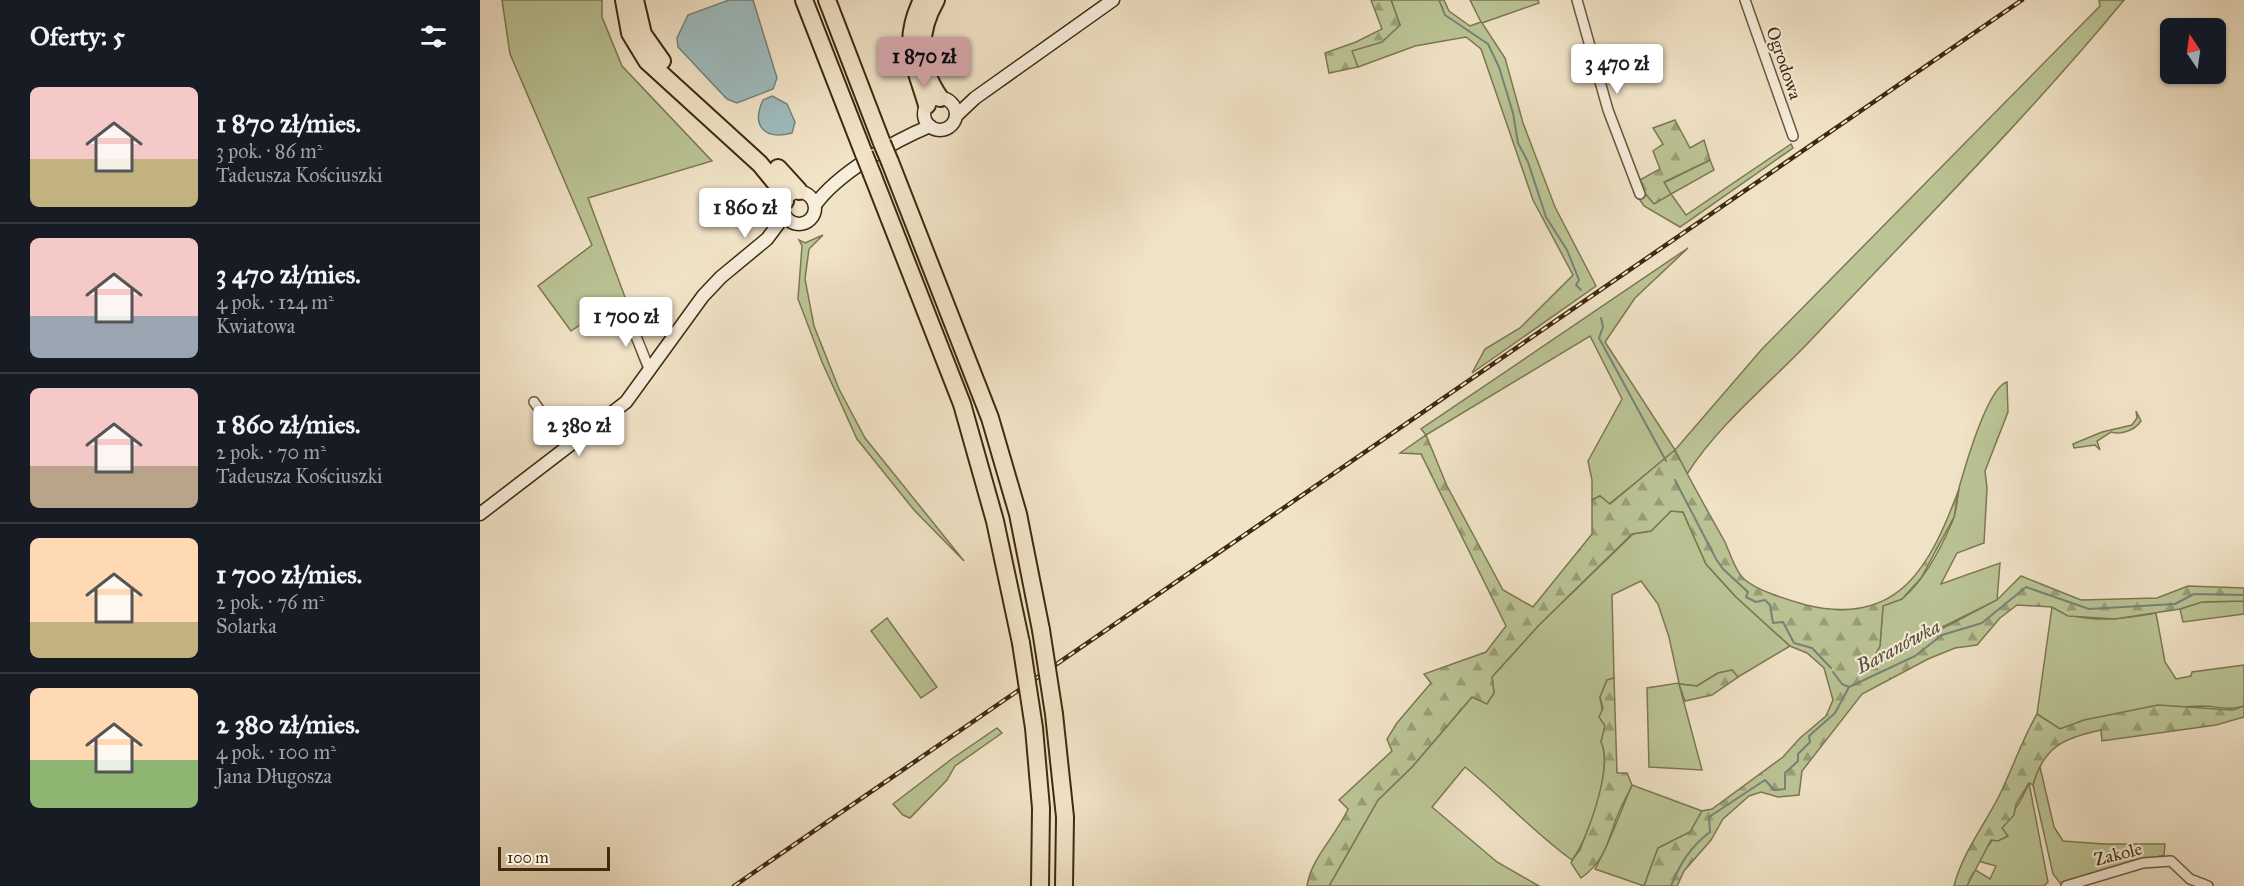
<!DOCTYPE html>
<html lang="pl">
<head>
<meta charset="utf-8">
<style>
	body { margin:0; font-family:"IM FELL Great Primer",serif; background:#242831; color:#f1f3f6; height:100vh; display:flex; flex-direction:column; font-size:22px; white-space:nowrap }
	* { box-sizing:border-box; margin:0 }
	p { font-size:20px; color:#9ea1a6 }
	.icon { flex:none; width:33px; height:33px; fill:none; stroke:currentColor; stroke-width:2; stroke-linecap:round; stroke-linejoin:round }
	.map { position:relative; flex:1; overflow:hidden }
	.sheet { display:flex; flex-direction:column; background:#171b24; width:480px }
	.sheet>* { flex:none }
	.needle { width:39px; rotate:347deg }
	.buttons { position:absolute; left:1680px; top:18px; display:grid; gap:12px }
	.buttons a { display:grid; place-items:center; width:66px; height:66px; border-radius:9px; background:#171b24; box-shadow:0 2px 4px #0004; font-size:30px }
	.scale { position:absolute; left:18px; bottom:15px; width:112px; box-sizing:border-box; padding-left:6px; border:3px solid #3e2b0f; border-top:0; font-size:16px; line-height:21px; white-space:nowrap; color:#3e2b0f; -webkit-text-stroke:4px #f6eddb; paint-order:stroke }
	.price { position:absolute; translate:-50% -51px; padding:0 14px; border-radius:6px; background:#fff; color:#222; font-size:20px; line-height:39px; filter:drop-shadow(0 2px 3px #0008) }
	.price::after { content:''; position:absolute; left:50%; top:36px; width:18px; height:14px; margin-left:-9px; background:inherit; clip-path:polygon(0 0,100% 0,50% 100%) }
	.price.selected { background:#c59692; color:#111 }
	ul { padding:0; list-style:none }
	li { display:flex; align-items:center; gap:18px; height:150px; padding:0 30px }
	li+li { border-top:2px solid #363941 }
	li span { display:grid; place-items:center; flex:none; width:168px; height:120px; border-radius:9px; color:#555 }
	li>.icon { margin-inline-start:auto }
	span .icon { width:72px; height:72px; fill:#fffc; stroke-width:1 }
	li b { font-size:26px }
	h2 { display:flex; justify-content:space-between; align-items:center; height:72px; padding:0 30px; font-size:26px }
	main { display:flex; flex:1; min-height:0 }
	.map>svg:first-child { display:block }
	.green { fill:#bbc495; stroke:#7c7852; stroke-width:1.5 }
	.forest { fill:url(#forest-firs); stroke:#7c7852; stroke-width:1.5 }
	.water { fill:#9ebcbf; stroke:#788279; stroke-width:1.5 }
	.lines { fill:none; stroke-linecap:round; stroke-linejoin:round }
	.stream { stroke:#788279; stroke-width:2 }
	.street-casing { stroke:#6b593d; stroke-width:12 }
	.secondary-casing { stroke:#3e2b0f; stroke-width:15 }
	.highway-casing { stroke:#3e2b0f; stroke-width:20 }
	.street { stroke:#f6eddb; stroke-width:9 }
	.secondary { stroke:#f6eddb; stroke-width:12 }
	.highway { stroke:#f1e3c7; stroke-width:16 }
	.rail-casing { stroke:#3e2b0f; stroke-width:4.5 }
	.rail { stroke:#f6eddb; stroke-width:2; stroke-dasharray:7; stroke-linecap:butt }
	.highway-bridge-casing { stroke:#3e2b0f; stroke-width:20; stroke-linecap:butt }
	.highway-bridge { stroke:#f1e3c7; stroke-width:16 }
	.labels { text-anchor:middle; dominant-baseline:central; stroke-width:4.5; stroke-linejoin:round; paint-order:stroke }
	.street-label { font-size:18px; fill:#3e2b0f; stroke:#f6eddb }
	.water-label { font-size:20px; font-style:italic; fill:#564f3b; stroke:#f6eddb }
</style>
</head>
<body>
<main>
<section class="sheet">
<h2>Oferty: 5<svg class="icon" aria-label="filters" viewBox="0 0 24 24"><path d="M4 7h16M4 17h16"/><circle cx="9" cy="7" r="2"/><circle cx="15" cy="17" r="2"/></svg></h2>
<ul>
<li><span style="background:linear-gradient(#f6c9c9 60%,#c2b280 0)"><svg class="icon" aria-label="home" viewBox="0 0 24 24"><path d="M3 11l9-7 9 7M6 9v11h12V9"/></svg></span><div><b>1 870 zł/mies.</b><p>3 pok. · 86 m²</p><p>Tadeusza Kościuszki</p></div></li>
<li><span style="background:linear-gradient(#f6c9c9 65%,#9aa5b1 0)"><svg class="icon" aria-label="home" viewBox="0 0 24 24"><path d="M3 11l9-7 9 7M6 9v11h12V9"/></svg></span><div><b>3 470 zł/mies.</b><p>4 pok. · 124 m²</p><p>Kwiatowa</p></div></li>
<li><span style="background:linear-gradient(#f6c9c9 65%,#b9a48a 0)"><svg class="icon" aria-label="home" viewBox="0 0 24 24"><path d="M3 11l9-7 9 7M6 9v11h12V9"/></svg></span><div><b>1 860 zł/mies.</b><p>2 pok. · 70 m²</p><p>Tadeusza Kościuszki</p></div></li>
<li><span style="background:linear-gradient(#ffd9b3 70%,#c2b280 0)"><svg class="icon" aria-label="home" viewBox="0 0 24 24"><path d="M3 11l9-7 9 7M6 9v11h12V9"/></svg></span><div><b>1 700 zł/mies.</b><p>2 pok. · 76 m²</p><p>Solarka</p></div></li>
<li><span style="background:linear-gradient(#ffd9b3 60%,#8fb573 0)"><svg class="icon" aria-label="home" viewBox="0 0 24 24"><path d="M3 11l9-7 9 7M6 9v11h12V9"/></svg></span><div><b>2 380 zł/mies.</b><p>4 pok. · 100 m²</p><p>Jana Długosza</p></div></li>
</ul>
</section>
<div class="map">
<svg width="1764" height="886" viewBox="0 0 1764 886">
	<defs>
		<pattern id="forest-firs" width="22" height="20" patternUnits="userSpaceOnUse" patternTransform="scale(1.5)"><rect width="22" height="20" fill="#bbc495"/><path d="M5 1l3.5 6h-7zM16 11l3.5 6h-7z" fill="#999f78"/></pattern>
	</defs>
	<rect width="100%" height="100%" fill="#f1e3c7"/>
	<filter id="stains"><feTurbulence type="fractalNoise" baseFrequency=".00333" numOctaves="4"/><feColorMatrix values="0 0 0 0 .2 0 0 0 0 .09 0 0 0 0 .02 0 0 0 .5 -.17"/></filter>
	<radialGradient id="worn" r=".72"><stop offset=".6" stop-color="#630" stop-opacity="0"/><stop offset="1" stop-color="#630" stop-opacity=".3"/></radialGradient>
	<g class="green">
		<polygon points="22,0 122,0 122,17 142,66 232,161 108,198 167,356 162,366 137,300 91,331 58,286 112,245 30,54"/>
		<polygon points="911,0 964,0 969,11 990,26 1001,22 990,0 1058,0 1059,3 1002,23 1025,58 1043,123 1075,207 1116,286 992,373 1005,349 1040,328 1093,275 1053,200 1001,49 986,37 935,46 878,67 871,51 920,25"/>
		<path d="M 1619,0 L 1644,0 C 1546,119 1436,228 1330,341 C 1289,384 1239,424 1207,474 L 1195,451 L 1129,504 L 1120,496 L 1112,500 L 1112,480 L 1108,461 L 1142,399 L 1110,336 L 946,435 L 941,429 L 1208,248 L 1155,298 L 1125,342 L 1195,450 L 1282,349 L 1620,6 Z"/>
		<polygon points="1311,144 1313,148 1200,227 1164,206 1157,196 1230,160 1234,170 1191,194 1206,215"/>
		<polygon points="343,235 329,249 325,279 334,326 359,389 385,438 484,561 434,510 377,439 342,362 318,299 322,246 319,240 325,243"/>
		<path d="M 1527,382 L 1528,412 L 1505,471 L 1507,488 L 1504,543 L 1477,553 L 1461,584 L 1520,563 L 1517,600 L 1420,648 L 1388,668 L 1400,646 L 1403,605 C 1409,603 1419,601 1424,597 C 1446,578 1462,546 1473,520 C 1477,510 1477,499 1479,488 C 1485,467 1507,388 1527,382 Z"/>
		<path d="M 1656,411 L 1661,421 C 1655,430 1642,435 1631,432 L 1617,441 L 1620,450 L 1615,445 L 1594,448 L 1593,444 L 1622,432 L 1652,425 L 1657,418 Z"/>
		<path d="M 1191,511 L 1203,512 L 1226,564 L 1256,597 L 1310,646 L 1258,677 L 1252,670 L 1238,673 L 1217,686 L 1199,684 L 1222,770 L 1169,767 L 1167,688 L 1199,683 L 1189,637 L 1178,604 L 1161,581 L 1132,595 L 1134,678 L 1127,680 L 1120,697 L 1125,726 L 1121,742 C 1133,767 1109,838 1092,860 C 1053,832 1022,797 985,767 L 952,807 L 1017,862 L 1059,886 L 849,886 L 898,800 L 932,767 L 992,697 L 1007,703 L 1014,693 L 1012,677 L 1058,626 L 1153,534 L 1171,531 Z"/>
		<polygon points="1764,601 1764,614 1703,622 1700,609 1721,602"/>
		<path d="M 1572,607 C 1604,625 1641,619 1676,613 L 1685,662 L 1696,679 L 1711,676 L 1712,672 L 1764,665 L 1764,706 C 1749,711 1737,706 1723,706 C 1682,707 1616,715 1580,729 L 1557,714 Z"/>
		<polygon points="407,618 457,687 441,698 391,631"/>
		<polygon points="517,728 522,733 475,766 467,780 430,818 423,815 413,804 473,758"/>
		<polygon points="1559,763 1574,827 1583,841 1624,844 1685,844 1684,855 1581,884 1573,874 1553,785"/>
		<path d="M 1549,783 L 1568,882 L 1564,886 L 1487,886 L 1494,869 L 1510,879 L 1516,866 L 1498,861 C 1515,833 1537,813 1549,783 Z"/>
		<path d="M 1152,785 L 1222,811 L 1210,832 L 1178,848 L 1164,886 L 1115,869 C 1130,842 1140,813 1152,785 Z"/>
	</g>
	<g class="forest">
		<polygon points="891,0 911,0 920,25 902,42 872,51 878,67 849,73 845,53 876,42 902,29"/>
		<polygon points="1195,120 1210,148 1224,140 1230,160 1184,182 1191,194 1174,204 1164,192 1158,181 1180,169 1173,151 1183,144 1173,128"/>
		<path d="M 946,435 L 967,486 L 1023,590 L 1053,607 L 1112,534 L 1112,500 L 1120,496 L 1130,504 L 1195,450 C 1211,482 1228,512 1245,542 C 1250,553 1255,571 1264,579 C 1277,591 1309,600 1326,605 C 1420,628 1451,564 1479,489 L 1474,517 L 1441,578 L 1422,599 L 1403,606 L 1400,646 L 1389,667 L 1517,600 L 1541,576 L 1601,600 L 1677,598 L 1708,586 L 1764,588 L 1764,601 L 1722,602 L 1700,609 L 1635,619 L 1588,616 L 1572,607 L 1537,605 L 1520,618 L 1497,645 L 1475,648 L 1448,659 L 1382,694 L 1322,771 L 1319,795 L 1298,797 L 1281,792 L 1269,796 L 1243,819 L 1231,840 L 1204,871 L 1197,886 L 1164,886 L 1178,848 L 1210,832 L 1222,811 L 1232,809 L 1303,757 L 1320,738 L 1346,716 L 1353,700 L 1344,668 L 1327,653 L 1310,646 L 1256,597 L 1226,564 L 1203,512 L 1191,511 L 1171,531 L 1152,534 L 1058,626 L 1012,677 L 1014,693 L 1007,704 L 992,697 L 932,767 L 898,800 L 849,886 L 827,886 C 831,858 856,836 868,809 L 859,800 L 912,751 L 907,739 L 917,723 L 951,683 L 944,674 L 1006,652 L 1026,626 L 941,454 L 920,453 Z"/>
		<polygon points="1252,670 1258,677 1232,695 1205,701 1199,684 1217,686 1238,673"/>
		<path d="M 1134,678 L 1137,773 L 1147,773 L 1152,785 C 1146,799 1137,813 1133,828 C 1126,849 1120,865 1101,878 L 1091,863 C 1093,857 1099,853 1101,847 C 1111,823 1133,765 1121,742 L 1125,726 L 1119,717 L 1123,708 L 1120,697 L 1127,680 Z"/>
		<path d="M 1678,705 L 1753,710 L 1764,706 L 1764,717 L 1736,725 L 1622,741 L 1621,730 C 1584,738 1564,746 1553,785 L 1549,783 L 1536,804 L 1534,815 L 1522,828 L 1528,836 L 1518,841 L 1511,840 L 1487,886 L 1474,886 C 1482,854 1503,827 1518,798 C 1532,771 1541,741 1557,714 L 1580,729 L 1604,720 Z"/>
	</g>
	<g class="water">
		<polygon points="249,0 273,0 297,78 293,89 257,103 247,99 198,47 197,38 208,15"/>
		<path d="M 292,96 L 307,104 L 315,122 L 312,133 C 284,140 271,126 283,100 Z"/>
	</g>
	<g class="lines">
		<g class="stream">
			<polyline points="959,0 965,15 1008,44 1019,67 1033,113 1038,143 1048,162 1066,217 1087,250 1099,280 1096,285 1101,290"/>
			<polyline points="1121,318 1123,327 1119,338 1186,461"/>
			<polyline points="1195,480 1236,559 1243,569 1268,592 1266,597 1276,602 1285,600 1290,605 1293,623 1303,622 1314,643 1332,648 1351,668"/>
			<polyline points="1353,672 1362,684 1369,687"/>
			<path d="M 1191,886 C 1200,864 1210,847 1230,832 L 1229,817 L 1285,780 L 1294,790 L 1305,789 L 1305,773 L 1318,761 L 1318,754 L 1330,742 L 1329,736 L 1355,713 L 1369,687 L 1435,656 L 1462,635 L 1502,623 L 1546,587 L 1609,609 L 1695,604 L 1714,594 L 1764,595"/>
		</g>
		<defs>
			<g id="street">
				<polyline points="1097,0 1128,110 1160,194"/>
				<polyline points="1265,0 1313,136"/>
				<polyline points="147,314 170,371"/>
				<polyline points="54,402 87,448"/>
				<polyline points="1586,886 1663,863 1691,861 1710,879 1728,886"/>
			</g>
			<g id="secondary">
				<circle cx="460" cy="114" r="16"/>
				<polyline points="476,116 495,98 633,0"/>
				<circle cx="319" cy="208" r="16"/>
				<path d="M 335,205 C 358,173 414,141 450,126"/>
				<polyline points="0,514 146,402 223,296 241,277 287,239 305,215"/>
			</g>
			<g id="highway">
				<polyline points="144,0 150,33 167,61 280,164 298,186 305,201"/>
				<polyline points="155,0 163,34 182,61"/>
				<polyline points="324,0 384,154"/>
				<polyline points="347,0 402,143"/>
				<path d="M 442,0 C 421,43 435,64 447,105"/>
				<path d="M 456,0 C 437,33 438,67 460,98"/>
				<polyline points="410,162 510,418 538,514 561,630"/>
				<polyline points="298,168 319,191"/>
				<polyline points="392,174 482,404 515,521 541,643"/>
				<polyline points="574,714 585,817 584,886"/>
				<polyline points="554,728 561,808 560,886"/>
			</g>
		</defs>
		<use href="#street" class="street-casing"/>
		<use href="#secondary" class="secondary-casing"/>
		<use href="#highway" class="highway-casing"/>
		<use href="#street" class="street"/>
		<use href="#secondary" class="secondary"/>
		<use href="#highway" class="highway"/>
		<defs>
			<polyline id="rail" points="254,886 1542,0"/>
		</defs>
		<use href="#rail" class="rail-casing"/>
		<use href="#rail" class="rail"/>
		<defs>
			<g id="highway-bridge">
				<polyline points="402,143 410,162"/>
				<polyline points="384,154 392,174"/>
				<polyline points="561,630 574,714"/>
				<polyline points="541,643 554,728"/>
			</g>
		</defs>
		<use href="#highway-bridge" class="highway-bridge-casing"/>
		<use href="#highway-bridge" class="highway-bridge"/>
	</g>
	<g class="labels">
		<g class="street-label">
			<text transform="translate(1304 63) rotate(71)">Ogrodowa</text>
			<text transform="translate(1638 854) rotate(-14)">Zakole</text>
		</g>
		<g class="water-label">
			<text transform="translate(1418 646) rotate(-28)">Baranówka</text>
		</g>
	</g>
	<rect width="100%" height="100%" filter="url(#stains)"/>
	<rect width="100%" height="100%" fill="url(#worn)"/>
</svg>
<div class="buttons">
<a><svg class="needle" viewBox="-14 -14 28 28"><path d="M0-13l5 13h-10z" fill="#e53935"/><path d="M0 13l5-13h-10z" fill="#9ea1a6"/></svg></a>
</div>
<div class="scale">100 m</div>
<b class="price selected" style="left:444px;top:88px">1 870 zł</b>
<b class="price" style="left:1137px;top:95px">3 470 zł</b>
<b class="price" style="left:265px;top:239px">1 860 zł</b>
<b class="price" style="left:146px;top:348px">1 700 zł</b>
<b class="price" style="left:99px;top:457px">2 380 zł</b>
</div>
</main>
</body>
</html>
